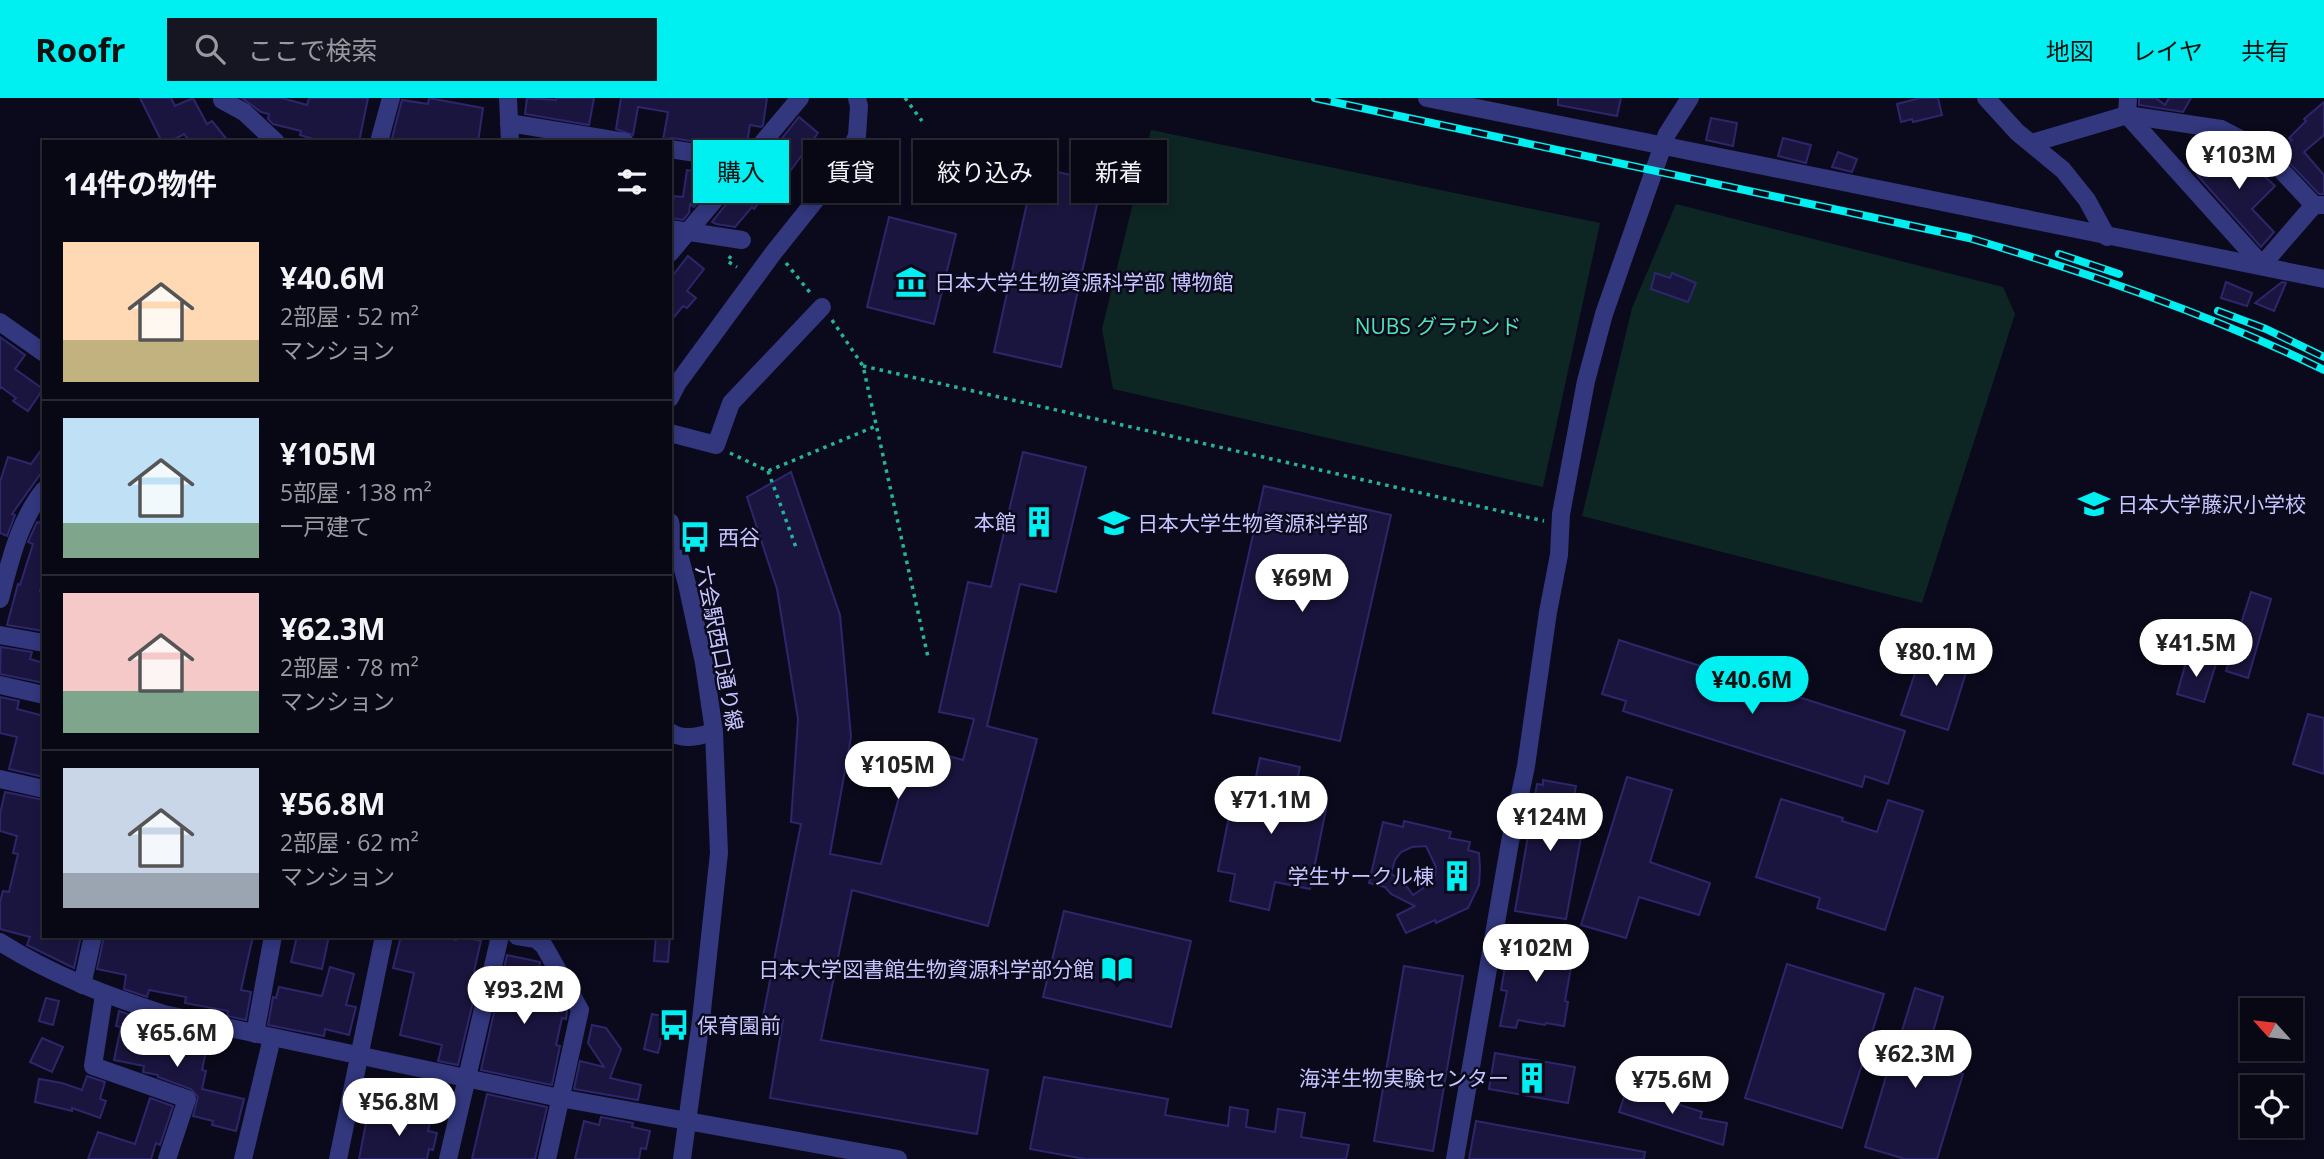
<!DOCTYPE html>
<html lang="ja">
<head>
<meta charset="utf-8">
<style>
	body { margin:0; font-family:"Open Sans","Noto Sans JP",sans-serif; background:#161622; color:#f1f3f6; height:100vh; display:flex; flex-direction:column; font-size:26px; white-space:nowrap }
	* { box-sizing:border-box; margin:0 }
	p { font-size:23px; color:#989aa0 }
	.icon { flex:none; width:38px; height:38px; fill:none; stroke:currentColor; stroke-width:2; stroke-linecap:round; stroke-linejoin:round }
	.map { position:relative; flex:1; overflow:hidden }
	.sheet { position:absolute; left:42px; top:42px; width:630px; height:798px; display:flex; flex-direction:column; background:#080815; border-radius:0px; box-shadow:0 4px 10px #0003,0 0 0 2px #292934 }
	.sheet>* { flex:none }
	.banner { position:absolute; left:693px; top:42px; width:665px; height:63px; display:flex; gap:14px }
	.needle { width:46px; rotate:297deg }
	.tools { position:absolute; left:2240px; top:900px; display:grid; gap:14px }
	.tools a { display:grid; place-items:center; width:63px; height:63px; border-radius:0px; background:#080815; box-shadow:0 4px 10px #0003,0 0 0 2px #292934; font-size:35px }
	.price { position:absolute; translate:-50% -60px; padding:0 16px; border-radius:24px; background:#fff; color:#222; font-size:23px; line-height:46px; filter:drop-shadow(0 2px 4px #0008) }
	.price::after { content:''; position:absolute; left:50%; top:42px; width:21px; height:16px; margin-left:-10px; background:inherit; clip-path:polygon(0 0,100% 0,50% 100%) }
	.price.selected { background:#00eff0; color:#111 }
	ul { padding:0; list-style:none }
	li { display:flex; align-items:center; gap:21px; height:175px; padding:0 21px }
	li+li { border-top:2px solid #292934 }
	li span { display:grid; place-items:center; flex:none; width:196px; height:140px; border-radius:0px; color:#555 }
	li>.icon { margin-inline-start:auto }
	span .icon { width:84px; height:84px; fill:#fffc; stroke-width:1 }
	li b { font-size:30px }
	h2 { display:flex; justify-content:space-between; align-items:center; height:84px; padding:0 21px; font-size:30px }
	.chip { padding:0 24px; border-radius:0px; background:#080815; box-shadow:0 4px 10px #0003,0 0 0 2px #292934; font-size:24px; line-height:63px }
	.chip.selected { background:#00eff0; color:#111 }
	header { display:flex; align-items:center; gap:42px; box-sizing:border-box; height:98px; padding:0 35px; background:#00eff0; color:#111 }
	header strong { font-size:33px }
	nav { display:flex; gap:38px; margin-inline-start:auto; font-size:24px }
	.search { width:490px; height:63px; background:#161622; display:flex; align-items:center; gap:18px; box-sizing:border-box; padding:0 24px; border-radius:0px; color:#989aa0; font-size:26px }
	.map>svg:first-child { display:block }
	.park { fill:#0d2623 }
	.building { fill:#1a153e; stroke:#2d266b; stroke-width:2; fill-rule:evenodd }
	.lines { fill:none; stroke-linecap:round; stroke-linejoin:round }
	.path { stroke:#26b29c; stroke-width:3.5; stroke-dasharray:3.5 5; stroke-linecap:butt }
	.minor { stroke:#32377e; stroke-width:18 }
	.rail-casing { stroke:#00eff0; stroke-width:8 }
	.rail { stroke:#0b0a1c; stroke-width:5; stroke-dasharray:16; stroke-linecap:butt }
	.labels { text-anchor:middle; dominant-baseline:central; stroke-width:5; stroke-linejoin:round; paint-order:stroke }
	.poi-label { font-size:21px; fill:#c6c5ff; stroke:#0b0a1c; text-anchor:start }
	.park-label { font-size:21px; fill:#4ce4af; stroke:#0b0a1c }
	.street-label { font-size:21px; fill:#c6c5ff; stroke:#0b0a1c }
</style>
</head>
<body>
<header>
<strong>Roofr</strong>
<div class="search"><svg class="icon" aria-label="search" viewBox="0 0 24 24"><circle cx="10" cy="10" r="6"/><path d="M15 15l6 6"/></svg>ここで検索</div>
<nav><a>地図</a><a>レイヤ</a><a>共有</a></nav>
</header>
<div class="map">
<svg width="2324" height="1061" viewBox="0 0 2324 1061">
	<rect width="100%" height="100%" fill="#0b0a1c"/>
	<g class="park">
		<polygon points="1151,32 1600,125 1543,389 1113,291 1102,231"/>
		<polygon points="1676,106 2003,189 2015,216 1922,505 1582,418 1632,210"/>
	</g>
	<g class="building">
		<polygon points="140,0 171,0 175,8 193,0 207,26 212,23 229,44 191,44 184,36 169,44 162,44"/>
		<polygon points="242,0 282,0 307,7 309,0 368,0 359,44 323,44 300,37 301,33 273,26 268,21 269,16 261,14"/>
		<polygon points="429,0 483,10 478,44 391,44 402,2 428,6"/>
		<polygon points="527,0 556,2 557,0 594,0 589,27 525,16"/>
		<polygon points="621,0 767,0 763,27 761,29 750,27 747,45 743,51 672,40 663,42 668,14 638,9 633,37 616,31"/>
		<polygon points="1558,0 1621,0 1617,18 1558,7"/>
		<polygon points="1920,0 1938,0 1942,17 1913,24 1912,21 1901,24 1897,6"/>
		<polygon points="2139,0 2156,0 2165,7 2169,0 2191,0 2183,14 2139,7"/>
		<polygon points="2324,4 2324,37 2304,54 2324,77 2324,96 2319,96 2279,54 2292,42 2289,40 2306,23 2304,21"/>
		<polygon points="799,19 818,35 780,87 775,84 754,111 752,109 735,129 716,126 712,124 740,89 739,94"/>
		<polygon points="1711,20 1737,25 1733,48 1706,42"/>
		<polygon points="1783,40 1811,47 1806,65 1778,58"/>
		<polygon points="2221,52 2229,60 2237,52 2249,58 2246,61 2275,88 2252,111 2274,134 2261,149 2197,77"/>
		<polygon points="1838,54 1857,61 1852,74 1832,69"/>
		<polygon points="1035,69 1102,84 1061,269 994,254"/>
		<polygon points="687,72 706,75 702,100 694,109 690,106 689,115 683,122 671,120 674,98 683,99"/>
		<polygon points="889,119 956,136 934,226 867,209"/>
		<polygon points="688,158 704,171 687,193 696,200 687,210 683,208 670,224 670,181"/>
		<polygon points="1655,175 1670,180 1672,175 1696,185 1688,204 1651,191"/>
		<polygon points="2226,184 2252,195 2247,208 2221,200"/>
		<polygon points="2282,184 2286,185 2274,213 2255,205"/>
		<polygon points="0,239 25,257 15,271 43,291 28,313 13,303 16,300 1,289 0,291"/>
		<polygon points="44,348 44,371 12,416 15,417 7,438 0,435 0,384 8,359 31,366"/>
		<polygon points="1023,354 1086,369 1056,494 1020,486 987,628 1037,641 988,828 852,792 821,942 988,972 977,1036 770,1000 783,922 763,918 801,726 791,724 798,621 777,491 747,399 791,374 840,517 851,639 830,756 881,766 906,673 935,681 941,656 963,662 974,621 939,614 968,484 991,489"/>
		<polygon points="1264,388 1391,417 1340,643 1213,615"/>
		<polygon points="41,422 44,423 44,479 40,493 44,494 44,533 7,527 18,486 20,487 33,446 28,444 37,424 40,425"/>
		<polygon points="2251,494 2271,501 2248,580 2226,573"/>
		<polygon points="1619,542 1738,580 1740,572 1788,587 1786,595 1905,633 1888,686 1865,678 1862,689 1623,613 1626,603 1602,596"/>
		<polygon points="1924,548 1970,562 1948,632 1901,617"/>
		<polygon points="1,549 32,554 30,561 44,565 44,585 0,576"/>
		<polygon points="2188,557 2216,566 2204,604 2177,596"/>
		<polygon points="0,599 19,603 17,611 44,618 43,679 9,671 17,639 0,635"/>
		<polygon points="2308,616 2324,620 2324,676 2293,666"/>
		<polygon points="1260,660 1300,669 1293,700 1327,706 1310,791 1275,784 1269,812 1230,803 1235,776 1218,773 1235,689 1253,692"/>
		<polygon points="1627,679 1672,692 1650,764 1710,785 1699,817 1639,799 1626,840 1581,827"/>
		<polygon points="1543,682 1576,688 1568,732 1582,734 1566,821 1515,813 1537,686 1543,687"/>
		<polygon points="5,694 44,702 44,838 81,838 74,870 27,847 30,839 0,831 0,804 3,793 9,794 18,756 13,755 17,738 0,733 0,716"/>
		<polygon points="1781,701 1843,720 1842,723 1877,734 1888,702 1923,713 1885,832 1817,810 1820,800 1756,779"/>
		<path d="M 1404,723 L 1451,734 L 1449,740 L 1470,744 L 1468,752 L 1479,755 L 1480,771 L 1479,787 L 1468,810 L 1436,825 L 1435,822 L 1406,835 L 1397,817 L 1415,808 L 1391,796 L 1385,789 L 1369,785 L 1383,724 L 1403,729 ZM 1426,748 L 1436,769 L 1435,777 L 1431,785 L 1413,797 L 1402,782 L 1391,776 L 1395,762 L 1401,754 L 1412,749 Z"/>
		<polygon points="1064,813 1191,843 1171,929 1043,899"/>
		<polygon points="104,838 253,838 241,892 251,894 246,922 227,918 228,913 185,905 186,899 149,892 147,899 124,891 126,877 97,871"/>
		<polygon points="297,838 329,838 322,871 291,864"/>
		<polygon points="401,838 441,838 456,842 457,838 460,838 481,843 474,873 480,875 458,967 438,963 442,947 400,937 414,875 393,870"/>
		<polygon points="656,838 670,838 668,864 654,863"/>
		<polygon points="1510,840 1574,852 1565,903 1568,904 1564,928 1546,925 1545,927 1518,922 1516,930 1500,928 1507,893 1501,892"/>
		<polygon points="507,857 540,864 536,888 543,889 541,898 561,902 567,913 566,921 562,920 556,947 560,948 552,987 481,972"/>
		<polygon points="1787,866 1884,896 1842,1030 1745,1000"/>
		<polygon points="1404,868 1463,878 1433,1053 1374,1043"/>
		<polygon points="330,869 354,876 346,907 356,909 349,937 325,931 324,938 268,927 273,899 276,900 279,889 322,898"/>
		<polygon points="1915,890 1943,899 1924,965 1963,976 1937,1061 1905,1061 1865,1049 1893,955 1895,956"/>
		<polygon points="46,900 59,903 53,927 39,923"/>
		<polygon points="119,913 142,921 139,936 189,947 192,935 209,939 202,972 206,973 202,991 244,1001 236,1033 212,1027 213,1023 193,1018 198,999 191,991 158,979 158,977 143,974 144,968 114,962 121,929 116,928"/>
		<polygon points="652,916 667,919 658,955 644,951"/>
		<polygon points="592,927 606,930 621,951 610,980 641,987 638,1002 574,991 580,963 604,969 588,945"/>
		<polygon points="42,940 63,949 52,974 30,964"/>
		<polygon points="1495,955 1575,969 1568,1005 1489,991"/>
		<polygon points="87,978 105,984 100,1001 106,1003 100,1020 72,1010 72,1013 35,1004 39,981 62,985 82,992"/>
		<polygon points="1044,979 1168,1001 1165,1017 1228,1028 1230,1009 1248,1012 1246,1029 1275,1034 1278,1011 1305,1015 1301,1039 1349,1047 1346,1061 1085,1061 1030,1051"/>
		<polygon points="1627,990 1702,1014 1700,1020 1727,1025 1723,1047 1619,1014"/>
		<polygon points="487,996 547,1009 535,1061 472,1061"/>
		<polygon points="150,1000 173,1008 160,1047 156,1045 151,1061 88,1061 98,1034 135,1046"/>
		<polygon points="411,1007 433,1012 428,1033 437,1035 433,1052 429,1051 427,1061 359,1061 367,1020 406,1030"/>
		<polygon points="601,1019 633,1025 632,1029 650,1033 646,1051 641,1050 639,1061 575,1061 584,1023 599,1027"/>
		<polygon points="1476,1023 1645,1054 1644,1061 1469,1061"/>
	</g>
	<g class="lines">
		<g class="path">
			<polyline points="905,0 922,23"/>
			<polyline points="731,158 727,163 737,169"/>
			<polyline points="786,165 812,197"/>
			<polyline points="832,222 863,268 928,559"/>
			<polyline points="863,268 1544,423"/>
			<polyline points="730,355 768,373 876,328"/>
			<polyline points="768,373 797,452"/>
		</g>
		<g class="minor">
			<polyline points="508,0 510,44"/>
			<polyline points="1427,0 2324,181"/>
			<polyline points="1986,0 2017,34 2063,72 2087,102 2107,139"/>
			<polyline points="2128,0 2127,17 2262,167 2314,107 2324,107"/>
			<polyline points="222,2 244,14 276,44"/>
			<polyline points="509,25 625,44"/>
			<polyline points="379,44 391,0"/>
			<polyline points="2032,45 2127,17 2221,31 2262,52 2314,107"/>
			<polyline points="670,51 747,63"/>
			<polyline points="670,131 742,142"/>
			<polyline points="670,155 800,0"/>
			<polyline points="0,224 44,255"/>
			<polyline points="670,300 677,286 774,154 842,69 857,38 859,8 857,0"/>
			<polyline points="670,335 716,347 731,305 822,209"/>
			<polyline points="670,424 687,486 704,565 714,634 719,755 701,922 682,1061"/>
			<path d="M 0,501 C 10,463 19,423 44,392"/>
			<polyline points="0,537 44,545"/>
			<polyline points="0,587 44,597"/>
			<path d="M 670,634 C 684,643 699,638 714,634"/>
			<polyline points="0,681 44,691"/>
			<polyline points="517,838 536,841 544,848 580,912 547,1061"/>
			<path d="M 0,844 C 52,877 105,897 164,916 L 560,1000 L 898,1061"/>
			<polyline points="82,887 93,838"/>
			<polyline points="104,897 93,968 187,1001 167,1061"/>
			<polyline points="255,936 273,838"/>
			<polyline points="243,1061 272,940"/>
			<polyline points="338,1061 384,838"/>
			<polyline points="448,1061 500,838"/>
			<polyline points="1455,1061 1510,744 1526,668 1548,514 1559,457 1561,416 1586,283 1604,216 1663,47 1667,36 1690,0"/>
		</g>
		<defs>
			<g id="rail">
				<path d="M 1315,0 L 1969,140 C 2091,176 2210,216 2324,272"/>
				<polyline points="2059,156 2119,176"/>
				<polyline points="2218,213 2266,231 2324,259"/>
			</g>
		</defs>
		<use href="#rail" class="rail-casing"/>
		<use href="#rail" class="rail"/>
	</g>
	<defs>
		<symbol id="museum-bare" viewBox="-9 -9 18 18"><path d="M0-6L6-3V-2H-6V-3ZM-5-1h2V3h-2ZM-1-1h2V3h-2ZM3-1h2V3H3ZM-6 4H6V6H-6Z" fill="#00eff0" stroke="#0b0a1c" stroke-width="2.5" paint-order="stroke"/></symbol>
		<symbol id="school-bare" viewBox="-9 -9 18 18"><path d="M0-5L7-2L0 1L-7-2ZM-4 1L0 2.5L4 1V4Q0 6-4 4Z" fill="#00eff0" stroke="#0b0a1c" stroke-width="2.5" paint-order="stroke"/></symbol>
		<symbol id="building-bare" viewBox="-9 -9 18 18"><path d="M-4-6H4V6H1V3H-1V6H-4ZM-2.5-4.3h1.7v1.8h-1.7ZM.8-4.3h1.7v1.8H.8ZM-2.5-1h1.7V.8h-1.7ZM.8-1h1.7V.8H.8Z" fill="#00eff0" stroke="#0b0a1c" stroke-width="2.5" paint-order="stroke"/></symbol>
		<symbol id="university-bare" viewBox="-9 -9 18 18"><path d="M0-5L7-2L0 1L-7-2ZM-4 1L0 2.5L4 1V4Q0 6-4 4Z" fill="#00eff0" stroke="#0b0a1c" stroke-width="2.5" paint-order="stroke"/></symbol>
		<symbol id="bus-bare" viewBox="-9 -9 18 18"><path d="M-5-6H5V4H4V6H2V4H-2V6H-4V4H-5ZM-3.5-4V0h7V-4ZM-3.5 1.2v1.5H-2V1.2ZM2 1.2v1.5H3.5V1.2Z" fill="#00eff0" stroke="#0b0a1c" stroke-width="2.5" paint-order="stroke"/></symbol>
		<symbol id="library-bare" viewBox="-9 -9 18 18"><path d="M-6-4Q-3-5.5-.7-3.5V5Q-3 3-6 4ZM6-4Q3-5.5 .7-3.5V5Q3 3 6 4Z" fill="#00eff0" stroke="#0b0a1c" stroke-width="2.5" paint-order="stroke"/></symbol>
	</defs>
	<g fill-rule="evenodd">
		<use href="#museum-bare" x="889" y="162" width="44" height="44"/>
		<use href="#school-bare" x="2072" y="384" width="44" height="44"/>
		<use href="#building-bare" x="1017" y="402" width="44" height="44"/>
		<use href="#university-bare" x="1092" y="403" width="44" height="44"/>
		<use href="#bus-bare" x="673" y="417" width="44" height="44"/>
		<use href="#building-bare" x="1435" y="756" width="44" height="44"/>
		<use href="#library-bare" x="1095" y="849" width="44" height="44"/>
		<use href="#bus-bare" x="652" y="905" width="44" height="44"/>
		<use href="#building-bare" x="1510" y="958" width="44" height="44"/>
	</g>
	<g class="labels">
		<g class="poi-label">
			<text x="934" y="184">日本大学生物資源科学部 博物館</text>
			<text x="2117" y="406">日本大学藤沢小学校</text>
			<text x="1016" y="424" text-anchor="end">本館</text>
			<text x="1137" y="425">日本大学生物資源科学部</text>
			<text x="718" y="439">西谷</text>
			<text x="1434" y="778" text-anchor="end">学生サークル棟</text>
			<text x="1094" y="871" text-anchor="end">日本大学図書館生物資源科学部分館</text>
			<text x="697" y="927">保育園前</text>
			<text x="1509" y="980" text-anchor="end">海洋生物実験センター</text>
		</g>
		<g class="park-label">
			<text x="1438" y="228">NUBS グラウンド</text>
		</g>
		<g class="street-label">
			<text transform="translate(720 550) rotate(79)">六会駅西口通り線</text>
		</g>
	</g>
</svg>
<div class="tools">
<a><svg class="needle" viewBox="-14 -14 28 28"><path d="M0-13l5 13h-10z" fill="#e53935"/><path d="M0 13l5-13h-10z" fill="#989aa0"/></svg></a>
<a><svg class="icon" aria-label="locate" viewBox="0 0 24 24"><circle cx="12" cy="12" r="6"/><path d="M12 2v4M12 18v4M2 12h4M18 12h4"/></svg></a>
</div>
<b class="price" style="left:2239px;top:93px">¥103M</b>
<b class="price" style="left:1302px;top:516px">¥69M</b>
<b class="price" style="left:2196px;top:581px">¥41.5M</b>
<b class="price" style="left:1936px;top:590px">¥80.1M</b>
<b class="price selected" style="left:1752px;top:618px">¥40.6M</b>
<b class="price" style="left:898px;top:703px">¥105M</b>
<b class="price" style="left:1271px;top:738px">¥71.1M</b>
<b class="price" style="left:1550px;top:755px">¥124M</b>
<b class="price" style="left:1536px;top:886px">¥102M</b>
<b class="price" style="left:524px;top:928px">¥93.2M</b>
<b class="price" style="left:177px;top:971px">¥65.6M</b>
<b class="price" style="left:1915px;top:992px">¥62.3M</b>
<b class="price" style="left:1672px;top:1018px">¥75.6M</b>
<b class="price" style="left:399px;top:1040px">¥56.8M</b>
<div class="banner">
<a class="chip selected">購入</a>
<a class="chip">賃貸</a>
<a class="chip">絞り込み</a>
<a class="chip">新着</a>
</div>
<section class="sheet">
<h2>14件の物件<svg class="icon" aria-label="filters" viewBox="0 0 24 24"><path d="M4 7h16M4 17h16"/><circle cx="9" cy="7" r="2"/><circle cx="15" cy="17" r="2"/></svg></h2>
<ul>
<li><span style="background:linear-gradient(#ffd9b3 70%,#c2b280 0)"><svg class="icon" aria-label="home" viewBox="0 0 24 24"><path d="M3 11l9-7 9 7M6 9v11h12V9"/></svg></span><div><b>¥40.6M</b><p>2部屋 · 52 m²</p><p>マンション</p></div></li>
<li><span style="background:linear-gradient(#bfe0f5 75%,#7fa58c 0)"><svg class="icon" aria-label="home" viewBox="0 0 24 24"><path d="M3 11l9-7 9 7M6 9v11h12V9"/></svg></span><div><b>¥105M</b><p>5部屋 · 138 m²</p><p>一戸建て</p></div></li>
<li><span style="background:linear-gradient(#f6c9c9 70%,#7fa58c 0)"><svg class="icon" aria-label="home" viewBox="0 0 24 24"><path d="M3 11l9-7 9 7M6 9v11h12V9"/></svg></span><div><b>¥62.3M</b><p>2部屋 · 78 m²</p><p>マンション</p></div></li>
<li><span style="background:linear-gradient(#c9d6e8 75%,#9aa5b1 0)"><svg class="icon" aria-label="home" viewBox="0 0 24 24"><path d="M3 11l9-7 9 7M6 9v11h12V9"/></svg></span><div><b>¥56.8M</b><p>2部屋 · 62 m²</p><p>マンション</p></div></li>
</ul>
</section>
</div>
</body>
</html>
